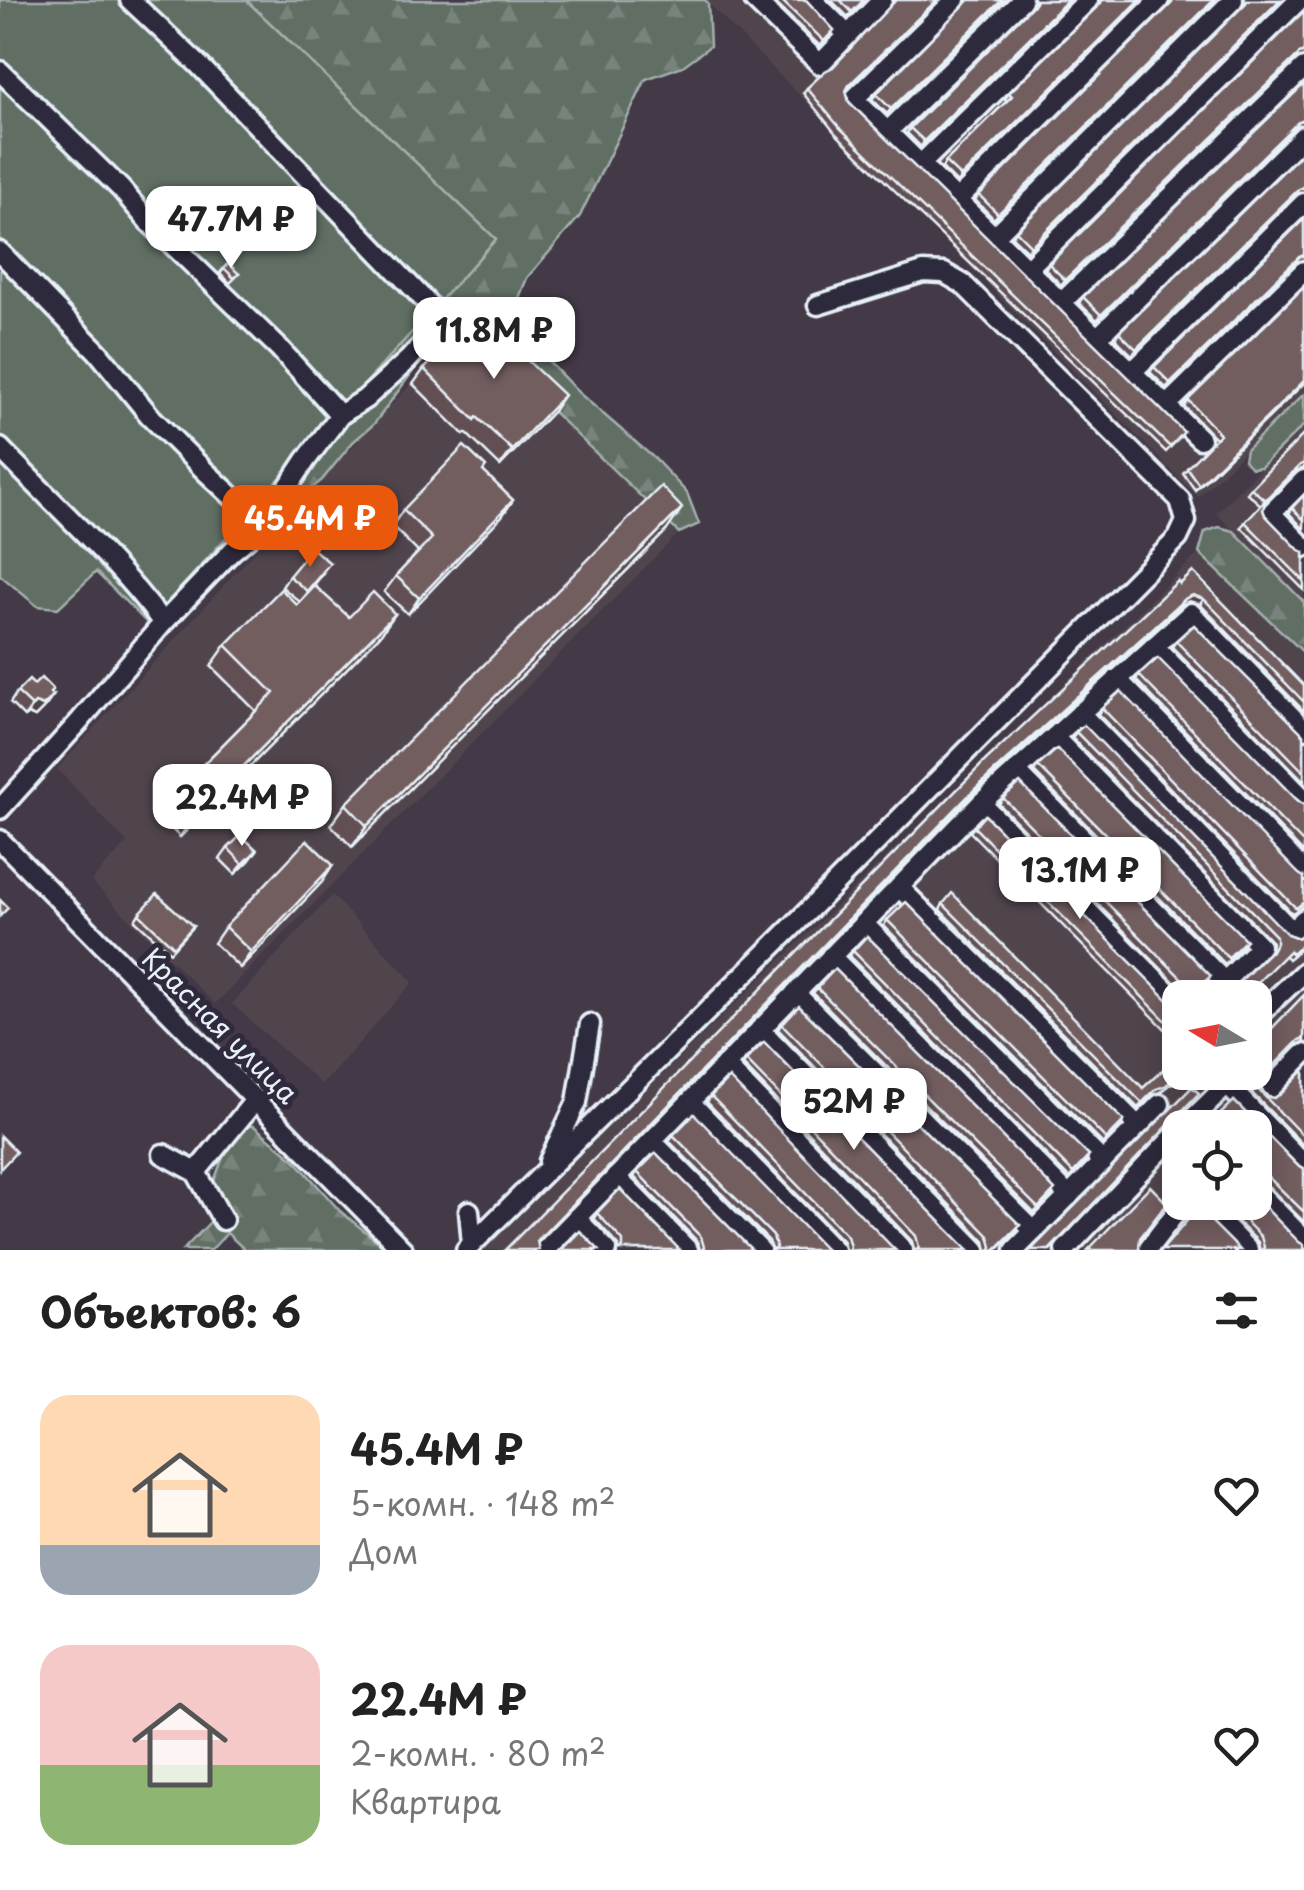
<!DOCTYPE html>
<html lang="ru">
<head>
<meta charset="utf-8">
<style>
	body { margin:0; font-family:"Playpen Sans",sans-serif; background:#f2f2f2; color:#222; height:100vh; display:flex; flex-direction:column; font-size:38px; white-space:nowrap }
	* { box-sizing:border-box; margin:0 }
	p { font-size:32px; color:#767676 }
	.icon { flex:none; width:55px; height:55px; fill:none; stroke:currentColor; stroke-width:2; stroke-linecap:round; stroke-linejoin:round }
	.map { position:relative; height:1250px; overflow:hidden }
	.side { display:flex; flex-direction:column; background:#fff; flex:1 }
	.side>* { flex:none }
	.needle { width:65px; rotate:280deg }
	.buttons { position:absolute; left:1162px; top:980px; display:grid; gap:20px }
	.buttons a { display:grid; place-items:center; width:110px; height:110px; border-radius:20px; background:#fff; box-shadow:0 5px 25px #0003; font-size:50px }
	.price { position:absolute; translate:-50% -85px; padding:0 22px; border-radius:20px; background:#fff; color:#222; font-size:32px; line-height:65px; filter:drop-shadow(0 2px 5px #0008) }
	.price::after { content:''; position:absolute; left:50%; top:60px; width:30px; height:22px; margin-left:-15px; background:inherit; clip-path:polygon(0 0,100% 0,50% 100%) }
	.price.active { background:#ea580c; color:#fff }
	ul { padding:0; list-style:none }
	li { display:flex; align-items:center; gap:30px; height:250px; padding:0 40px }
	li span { display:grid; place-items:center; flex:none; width:280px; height:200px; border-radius:30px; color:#555 }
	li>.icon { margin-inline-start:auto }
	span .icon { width:120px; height:120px; fill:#fffc; stroke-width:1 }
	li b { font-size:42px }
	h2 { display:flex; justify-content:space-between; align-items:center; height:120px; padding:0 40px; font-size:42px }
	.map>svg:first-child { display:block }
	.built { fill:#51444e; fill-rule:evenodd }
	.forest { fill:url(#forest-firs); stroke:#a4b0ae; stroke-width:2.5 }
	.garden { fill:#616e64; stroke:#a4b0ae; stroke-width:2.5 }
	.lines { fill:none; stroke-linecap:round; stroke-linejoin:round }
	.minor-casing { stroke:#e8f1f8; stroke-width:25 }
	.minor { stroke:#2f2a3d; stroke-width:18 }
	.wall { fill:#625052; stroke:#e8f1f8; stroke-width:2.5 }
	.shaded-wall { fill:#504142; stroke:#e8f1f8; stroke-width:2.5 }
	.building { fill:#725d5f; stroke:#e8f1f8; stroke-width:2.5 }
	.labels { text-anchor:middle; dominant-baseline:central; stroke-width:10; stroke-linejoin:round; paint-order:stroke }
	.street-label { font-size:28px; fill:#e8f1f8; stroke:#2f2a3d }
</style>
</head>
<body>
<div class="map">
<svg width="1304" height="1250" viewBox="0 0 1304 1250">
	<defs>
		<pattern id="forest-firs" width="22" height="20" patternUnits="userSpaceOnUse" patternTransform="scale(2.5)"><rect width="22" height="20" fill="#616e64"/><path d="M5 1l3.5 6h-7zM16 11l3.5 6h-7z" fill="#78837b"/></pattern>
	</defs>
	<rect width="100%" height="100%" fill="#433947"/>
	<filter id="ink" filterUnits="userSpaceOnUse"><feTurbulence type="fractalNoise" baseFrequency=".01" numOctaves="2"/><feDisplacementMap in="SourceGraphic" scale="20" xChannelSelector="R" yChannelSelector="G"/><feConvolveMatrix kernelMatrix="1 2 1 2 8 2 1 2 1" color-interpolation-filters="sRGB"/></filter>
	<g filter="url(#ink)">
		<g class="built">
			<polygon points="705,0 1304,0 1304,394 1198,497"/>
			<polygon points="467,324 679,533 215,1004 91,881 127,843 57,769 267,538"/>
			<polygon points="1304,425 1304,602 1216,513"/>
			<path d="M 1199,553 L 1304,653 L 1304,1250 L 482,1250 ZM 1180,998 L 1255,998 L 1255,1072 L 1180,1072 ZM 1180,1128 L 1255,1128 L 1255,1202 L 1180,1202 Z"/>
			<polygon points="332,895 413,982 322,1085 232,1004"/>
		</g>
		<g class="forest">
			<polygon points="246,0 705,0 708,3 710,46 683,66 646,79 580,216 527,278 517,303 528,340 579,393 655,459 687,493 699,524 679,533 523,383 480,326 463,318 442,336 422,359 374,424 353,442 322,480 303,496 294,494 284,485 283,475 496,239"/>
			<polygon points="1304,394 1304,425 1261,467 1251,468 1244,460 1246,450"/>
			<polygon points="1219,527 1234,531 1304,602 1304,653 1199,553 1205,532"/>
			<polygon points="235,1126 254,1126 294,1159 340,1211 388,1250 245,1250 227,1233 211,1250 183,1250 213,1219 214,1181"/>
		</g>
		<polygon class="garden" points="0,0 246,0 496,239 148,624 96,572 58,608 37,606 0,575"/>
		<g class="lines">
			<defs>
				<g id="minor">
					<polyline points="754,0 820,64 882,0"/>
					<polyline points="813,0 848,35"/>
					<polyline points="955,0 854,99 1200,439"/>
					<polyline points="0,71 121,189 148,221 279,348 340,415"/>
					<polyline points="887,132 1022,0"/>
					<polyline points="921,164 1088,0"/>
					<polyline points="957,200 1159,0"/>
					<polyline points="994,237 1233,0"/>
					<polyline points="0,252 98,352 150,416 205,471 263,525"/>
					<polyline points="1027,269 1299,0"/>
					<polyline points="1061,303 1304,68"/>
					<polyline points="1097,338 1304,135"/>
					<polyline points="1132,372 1304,203"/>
					<polyline points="1166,406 1304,271"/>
					<path d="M 0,448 C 55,505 116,560 163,623"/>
					<polyline points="1304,480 1271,513 1304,547"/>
					<polyline points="1154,646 1304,799"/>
					<polyline points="1117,679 1304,871"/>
					<polyline points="1080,713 1292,931 1304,919"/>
					<polyline points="1054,737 1260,946 1208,998"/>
					<polyline points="1016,771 1225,982"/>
					<polyline points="981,803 1180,1004"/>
					<polyline points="0,809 79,722 163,623 231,552 263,525 306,460 340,415 365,399 408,360 432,334 433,309 199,65 130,0"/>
					<polyline points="0,840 403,1250"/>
					<polyline points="899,887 1138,1126"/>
					<polyline points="863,923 1103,1162"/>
					<polyline points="831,956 1069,1196"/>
					<polyline points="795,993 1034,1231"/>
					<polyline points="1255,1018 1304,972"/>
					<polyline points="760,1029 976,1250"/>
					<polyline points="725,1065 903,1250"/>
					<polyline points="1268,1091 1304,1054"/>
					<polyline points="690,1102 834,1250"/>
					<polyline points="1183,1128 1227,1085 1304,1164"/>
					<polyline points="652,1141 760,1250"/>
					<polyline points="163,1154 196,1172 223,1220"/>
					<polyline points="549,1161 577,1102 590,1024"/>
					<polyline points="196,1172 256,1099"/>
					<polyline points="616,1177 688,1250"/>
					<polyline points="1255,1189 1304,1239"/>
					<polyline points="1201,1202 1248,1250"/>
					<polyline points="469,1211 472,1244"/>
					<polyline points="576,1218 607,1250"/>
					<polyline points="466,1250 795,924 1178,538 1186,521 1180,500 963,284 944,273 923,272 818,305"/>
					<polyline points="545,1250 981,803 1191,613 1304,729"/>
					<polyline points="1015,1250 1160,1104"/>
					<polyline points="1065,1250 1180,1130"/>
					<polyline points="1147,1250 1184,1202"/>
				</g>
			</defs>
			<use href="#minor" class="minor-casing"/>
			<use href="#minor" class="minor"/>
		</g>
		<g class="wall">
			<polygon points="772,0 806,0 834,30 820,46"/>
			<polygon points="831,0 866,0 848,17"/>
			<polygon points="894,0 939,0 847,88 846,91 849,102 1180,437 1166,452 836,134 803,93 807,88 833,67 892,6"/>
			<polygon points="966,0 1004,0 887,114 872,99 966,3"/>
			<polygon points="1034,0 1070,0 921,147 907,133 910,128 1032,7"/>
			<polygon points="1100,0 1141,0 957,183 942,168 945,162 1007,101 1005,99 1009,93 1098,6"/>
			<polygon points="1171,0 1215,0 994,219 975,200 979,195 1169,6"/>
			<polygon points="1245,0 1281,0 1027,251 1012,237 1016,231 1243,6"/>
			<polygon points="1295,59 1061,285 1045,269 1049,264"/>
			<polygon points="1304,84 1304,124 1295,126 1097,320 1079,303 1083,297"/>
			<polygon points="1304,151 1304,192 1295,194 1132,355 1115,338 1119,332"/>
			<polygon points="1304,219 1304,260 1295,262 1166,388 1150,372 1154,367"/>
			<polygon points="224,268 239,274 230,283 220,273"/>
			<polygon points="1304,287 1304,383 1195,490 1183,473 1216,439 1184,406"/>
			<polygon points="424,369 553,411 500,466 466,433 464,435 413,384"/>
			<polygon points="1302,468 1296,471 1265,502 1263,510 1265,515 1299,550 1304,552 1304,590 1241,527 1261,505 1247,493 1251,488"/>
			<polygon points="483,472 513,500 502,516 408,614 384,592 396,576 418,552 392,526 403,510"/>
			<polygon points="1304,495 1304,529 1289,513"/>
			<polygon points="667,530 352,847 331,825 346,804"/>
			<polygon points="1193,572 1304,686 1304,711 1200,604 1189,601 1183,604 973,794 537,1242 505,1250"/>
			<polygon points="323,574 300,602 282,587 289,576"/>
			<polygon points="297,605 349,617 395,614 380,635 180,837 158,816 173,795 256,711 211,666 226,645"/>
			<polygon points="1176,641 1304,735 1304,781 1172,647"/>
			<polygon points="1139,675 1304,805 1304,853 1136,680"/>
			<polygon points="34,685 53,696 45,707 35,717 28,714 24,717 10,703 17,692"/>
			<polygon points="1102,708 1299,874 1302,907 1292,913 1098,714"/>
			<polygon points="1076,732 1287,934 1298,938 1304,933 1304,946 1288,959 1285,956 1271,951 1272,942 1072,738"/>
			<polygon points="1038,766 1242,946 1225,964 1034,772"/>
			<polygon points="1003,798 1207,981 1202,987 1200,995 1202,998 1190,998 999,804"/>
			<polygon points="974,827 1175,1007 1180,1010 1180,1044 970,832"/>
			<polygon points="228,848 257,850 249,861 235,874 220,859"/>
			<polygon points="333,865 322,882 240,968 214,943 225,927"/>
			<polygon points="943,904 1143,1088 1180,1074 1176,1080 1161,1092 1152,1095 1138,1108 940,910"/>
			<polygon points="139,914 193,926 170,952 135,920"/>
			<polygon points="887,920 1124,1121 1120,1126 1103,1144 884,926"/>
			<polygon points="853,951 1089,1156 1085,1162 1069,1178 849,956"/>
			<polygon points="817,988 1051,1196 1034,1213 813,993"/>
			<polygon points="1304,995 1304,1042 1295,1045 1262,1079 1260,1088 1268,1097 1274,1098 1281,1094 1304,1070 1304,1146 1241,1082 1245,1076 1255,1072 1255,1046"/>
			<polygon points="782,1024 1020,1225 1016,1231 997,1250 987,1250 985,1241 778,1029"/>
			<polygon points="746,1060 968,1250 914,1250 912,1241 743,1065"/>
			<polygon points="711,1096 895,1250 845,1250 843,1241 707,1102"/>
			<polygon points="1234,1101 1299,1167 1304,1169 1304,1222 1259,1177 1255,1177 1255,1128 1208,1128"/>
			<polygon points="673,1135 826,1250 772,1250 769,1241 669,1141"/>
			<polygon points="637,1172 752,1250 700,1250 698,1242 634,1177"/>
			<polygon points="1218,1202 1255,1202 1304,1250 1260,1250 1258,1242"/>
			<polygon points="597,1213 680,1250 619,1250 619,1246 594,1218"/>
		</g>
		<g class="shaded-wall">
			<polygon points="937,0 939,0 845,90 849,85"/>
			<polygon points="1002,0 1004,0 887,114 891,109"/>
			<polygon points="1068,0 1070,0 921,147 924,141"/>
			<polygon points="1140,0 1141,0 957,183 961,177"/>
			<polygon points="1214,0 1215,0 994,219 998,214"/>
			<polygon points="1280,0 1281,0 1027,251 1031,246"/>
			<polygon points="1304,52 1304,57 1295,59 1061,285 1065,280 1299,54"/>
			<polygon points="1304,119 1304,124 1295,126 1097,320 1299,121"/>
			<polygon points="1304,187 1304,192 1295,194 1132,355 1299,189"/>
			<polygon points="1304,255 1304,260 1295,262 1166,388 1299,257"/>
			<polygon points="1304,381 1304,383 1195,490 1199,485"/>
			<polygon points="564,395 553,411 500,466 512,450"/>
			<polygon points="1304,463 1304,468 1296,471 1261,505 1300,465"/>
			<polygon points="513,500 502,516 408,614 419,598"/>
			<polygon points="682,508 667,530 352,847 367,826"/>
			<polygon points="1193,595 1204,599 1200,604 1189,601 1183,604 973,794 533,1246 976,788 1186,598"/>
			<polygon points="395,614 380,635 180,837 194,816"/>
			<polygon points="53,696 45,707 35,717 28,714 24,717 35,703"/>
			<polygon points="257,850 249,861 235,874 243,864"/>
			<polygon points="333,865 322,882 240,968 251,952"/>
			<polygon points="1180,1074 1176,1080 1161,1092 1152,1095 1138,1108 1156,1089"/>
			<polygon points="1199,1093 1050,1250 1049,1250"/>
		</g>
		<g class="building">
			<polygon points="781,0 806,0 834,30 824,41"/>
			<polygon points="840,0 864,0 852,12"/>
			<polygon points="896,0 937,0 849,85 846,91 849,102 1184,432 1170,447 840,128 807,88 825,71 833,67"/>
			<polygon points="969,0 1002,0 891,109 876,94"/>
			<polygon points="1036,0 1068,0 924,141 910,128 1035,3"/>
			<polygon points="1102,0 1140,0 961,177 945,162 1012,96 1009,93 1101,3"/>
			<polygon points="1173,0 1214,0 998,214 979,195 1172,3"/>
			<polygon points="1247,0 1280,0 1031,246 1016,231 1246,3"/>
			<polygon points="1304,11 1304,52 1299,54 1065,280 1049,264"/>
			<polygon points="1304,84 1304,119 1299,121 1101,315 1083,297"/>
			<polygon points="1304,151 1304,187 1299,189 1136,349 1119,332"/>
			<polygon points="1304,219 1304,255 1299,257 1170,383 1154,367"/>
			<polygon points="228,263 239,274 234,278 224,268"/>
			<polygon points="1304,287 1304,381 1199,485 1187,468 1220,434 1188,400"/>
			<polygon points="478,314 564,395 512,450 477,417 475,420 424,369"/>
			<polygon points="1304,434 1304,463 1300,465 1265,500 1251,488"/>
			<polygon points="464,446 486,467 483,471 513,500 419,598 396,576 432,538 403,510"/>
			<polygon points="661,486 682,508 367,826 346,804"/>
			<polygon points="1304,495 1304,520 1292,508"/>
			<polygon points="1265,500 1263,510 1265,515 1299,550 1304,552 1304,581 1245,522"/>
			<polygon points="312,548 330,563 307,591 289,576"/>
			<polygon points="1193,572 1304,686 1304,702 1204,599 1193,595 1186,598 976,788 537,1241 539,1250 505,1250 986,760 1178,581 1180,584"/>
			<polygon points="315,586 349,617 373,592 395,614 194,816 173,795 274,693 226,645 281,589 297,605"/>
			<polygon points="1194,625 1304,735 1304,772 1176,641"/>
			<polygon points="1158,658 1299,802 1304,805 1304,844 1139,675"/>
			<polygon points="41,678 53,690 50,693 53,696 43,706 35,703 32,706 17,692 29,680 34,685"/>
			<polygon points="1121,691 1299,874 1304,877 1304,902 1296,908 1102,708"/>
			<polygon points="1084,725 1287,934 1298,938 1304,933 1304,943 1292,954 1289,951 1242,998 1223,998 1273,949 1276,943 1276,936 1076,732"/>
			<polygon points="1057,749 1246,940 1228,958 1038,766"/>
			<polygon points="1020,783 1211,976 1202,984 1200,995 1202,998 1195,998 1193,990 1003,798"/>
			<polygon points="985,815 1175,1007 1180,1010 1180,1035 974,827"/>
			<polygon points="241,835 257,850 243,864 228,848"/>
			<polygon points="307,840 333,865 251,952 225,927"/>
			<polygon points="952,893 1143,1088 1169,1064 1180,1074 1165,1086 1156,1089 1142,1103 943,904"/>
			<polygon points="157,894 193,926 174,947 139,914"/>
			<polygon points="0,900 8,908 0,916"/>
			<polygon points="906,902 1124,1121 1106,1139 887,920"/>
			<polygon points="867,936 1089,1156 1073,1173 853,951"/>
			<polygon points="835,969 1055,1190 1038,1208 817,988"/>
			<polygon points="1304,995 1304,1038 1299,1040 1263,1077 1260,1088 1268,1097 1274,1098 1281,1094 1304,1070 1304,1137 1245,1076 1249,1072 1255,1072 1255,1046"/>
			<polygon points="799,1006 1020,1225 995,1250 990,1250 992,1247 989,1236 782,1024"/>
			<polygon points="764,1042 968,1250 917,1250 919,1247 916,1236 746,1060"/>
			<polygon points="729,1078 895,1250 848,1250 850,1247 847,1236 711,1096"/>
			<polygon points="1192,1087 1199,1093 1049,1250 1031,1250"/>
			<polygon points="1234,1101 1299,1167 1304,1169 1304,1212 1263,1172 1255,1172 1255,1128 1214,1128 1210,1124"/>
			<polygon points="694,1114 826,1250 774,1250 776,1247 773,1236 673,1135"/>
			<polygon points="0,1136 16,1152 0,1169"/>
			<polygon points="656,1153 752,1250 702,1250 704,1247 701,1237 637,1172"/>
			<polygon points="1150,1186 1167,1203 1140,1238 1139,1248 1140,1250 1088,1250"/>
			<polygon points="620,1189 680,1250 621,1250 623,1247 623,1241 597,1213"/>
			<polygon points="1255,1197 1299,1242 1304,1245 1304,1250 1262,1250 1264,1247 1261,1237 1227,1202 1255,1202"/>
			<polygon points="1198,1208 1240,1250 1162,1250"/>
			<polygon points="580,1231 599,1250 561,1250"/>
		</g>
	</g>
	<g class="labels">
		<g class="street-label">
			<text transform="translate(221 1025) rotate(45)">Красная улица</text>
		</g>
	</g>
</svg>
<div class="buttons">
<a><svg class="needle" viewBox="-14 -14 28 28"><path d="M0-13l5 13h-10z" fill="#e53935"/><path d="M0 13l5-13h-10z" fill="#767676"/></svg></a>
<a><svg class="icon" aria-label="locate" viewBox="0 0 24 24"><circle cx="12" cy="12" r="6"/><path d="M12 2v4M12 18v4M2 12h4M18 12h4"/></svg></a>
</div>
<b class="price" style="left:231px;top:271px">47.7M ₽</b>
<b class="price" style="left:494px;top:382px">11.8M ₽</b>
<b class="price active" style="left:310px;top:570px">45.4M ₽</b>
<b class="price" style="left:242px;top:849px">22.4M ₽</b>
<b class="price" style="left:1080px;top:922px">13.1M ₽</b>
<b class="price" style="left:854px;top:1153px">52M ₽</b>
</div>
<section class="side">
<h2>Объектов: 6<svg class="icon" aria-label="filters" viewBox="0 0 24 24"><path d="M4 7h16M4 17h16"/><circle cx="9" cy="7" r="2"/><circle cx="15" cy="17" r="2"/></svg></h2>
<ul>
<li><span style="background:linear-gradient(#ffd9b3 75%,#9aa5b1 0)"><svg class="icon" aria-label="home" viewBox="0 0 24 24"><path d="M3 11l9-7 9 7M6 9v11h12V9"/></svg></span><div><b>45.4M ₽</b><p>5-комн. · 148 m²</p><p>Дом</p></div><svg class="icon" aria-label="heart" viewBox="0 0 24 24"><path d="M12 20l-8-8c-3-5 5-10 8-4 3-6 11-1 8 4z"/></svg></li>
<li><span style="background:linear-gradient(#f6c9c9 60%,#8fb573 0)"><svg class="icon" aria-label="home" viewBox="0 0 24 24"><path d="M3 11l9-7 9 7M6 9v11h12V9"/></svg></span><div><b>22.4M ₽</b><p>2-комн. · 80 m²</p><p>Квартира</p></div><svg class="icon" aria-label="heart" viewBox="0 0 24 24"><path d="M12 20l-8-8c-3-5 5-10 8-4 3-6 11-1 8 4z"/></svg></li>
</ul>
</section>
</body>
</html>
